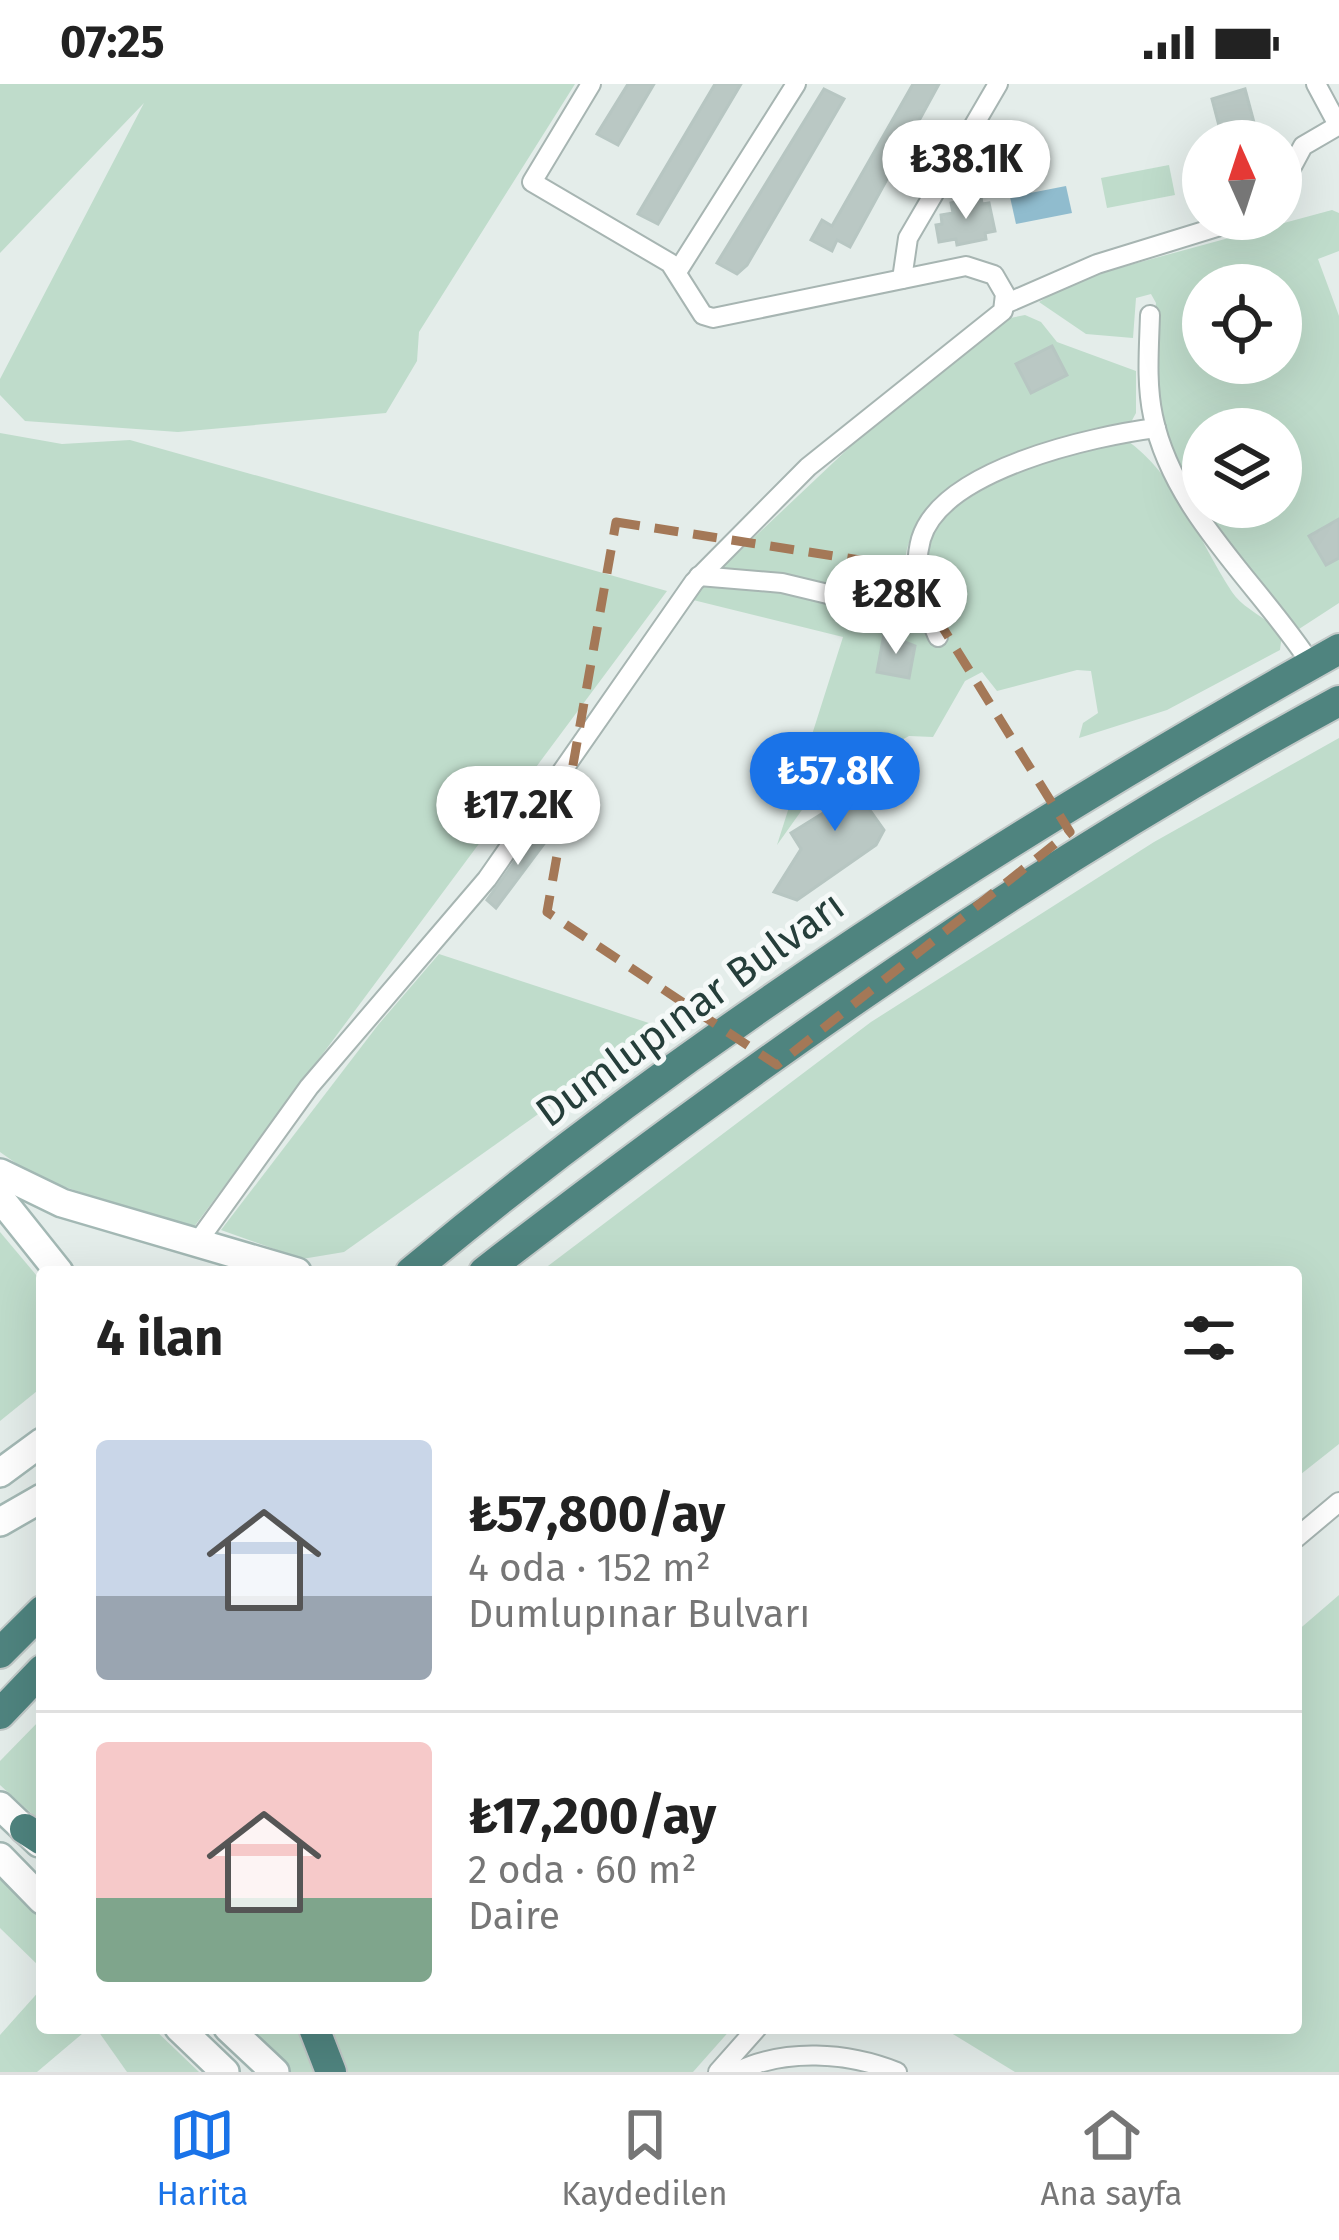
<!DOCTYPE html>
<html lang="tr">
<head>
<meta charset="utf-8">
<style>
	body { margin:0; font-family:"Fira Sans",sans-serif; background:#f2f2f2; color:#222; height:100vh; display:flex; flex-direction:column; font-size:45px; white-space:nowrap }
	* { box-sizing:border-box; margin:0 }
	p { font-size:39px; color:#767676 }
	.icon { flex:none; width:66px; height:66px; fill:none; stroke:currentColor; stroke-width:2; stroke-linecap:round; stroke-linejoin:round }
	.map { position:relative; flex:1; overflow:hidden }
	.drawer { position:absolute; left:36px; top:1182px; width:1266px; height:768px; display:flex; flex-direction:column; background:#fff; border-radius:12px; box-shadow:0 12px 48px #0002 }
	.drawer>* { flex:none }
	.needle { width:78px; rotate:357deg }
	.controls { position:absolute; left:1182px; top:36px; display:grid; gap:24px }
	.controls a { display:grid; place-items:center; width:120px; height:120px; border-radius:50%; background:#fff; box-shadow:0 12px 48px #0002; font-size:60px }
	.price { position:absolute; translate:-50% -102px; padding:0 27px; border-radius:42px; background:#fff; color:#222; font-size:39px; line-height:78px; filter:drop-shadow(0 3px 6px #0008) }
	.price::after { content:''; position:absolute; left:50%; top:72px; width:36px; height:27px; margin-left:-18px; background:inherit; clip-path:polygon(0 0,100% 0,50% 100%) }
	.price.current { background:#1a73e8; color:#fff }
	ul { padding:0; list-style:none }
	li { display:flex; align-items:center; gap:36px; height:300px; padding:0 60px }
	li+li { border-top:3px solid #e0e0e0 }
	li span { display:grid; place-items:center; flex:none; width:336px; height:240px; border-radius:12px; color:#555 }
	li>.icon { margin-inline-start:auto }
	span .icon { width:144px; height:144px; fill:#fffc; stroke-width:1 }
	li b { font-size:51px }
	h2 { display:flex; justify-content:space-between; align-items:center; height:144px; padding:0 60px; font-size:51px }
	.status { display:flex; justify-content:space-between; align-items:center; height:84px; padding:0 60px; background:#fff; direction:ltr }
	.status svg { height:33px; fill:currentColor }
	.menu { display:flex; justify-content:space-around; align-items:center; height:168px; border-top:3px solid #e0e0e0; background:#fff; font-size:33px; color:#767676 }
	.menu a { display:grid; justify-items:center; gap:6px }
	.menu .current { color:#1a73e8 }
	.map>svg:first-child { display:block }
	.green { fill:#bfdccb; fill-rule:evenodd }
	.water { fill:#90bcce }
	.building { fill:#bac8c4; stroke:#b7c6c2; stroke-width:3 }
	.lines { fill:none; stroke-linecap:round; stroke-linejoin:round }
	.minor-casing { stroke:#a7b5b2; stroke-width:22 }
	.secondary-casing { stroke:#a3b8b4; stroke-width:32 }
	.trunk-casing { stroke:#c2c9c8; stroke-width:34 }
	.minor { stroke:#fff; stroke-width:18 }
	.secondary { stroke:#fff; stroke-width:27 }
	.trunk { stroke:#4f847f; stroke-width:30 }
	.marked { fill:none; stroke:#a47857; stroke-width:9; stroke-dasharray:24 15; stroke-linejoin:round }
	.labels { text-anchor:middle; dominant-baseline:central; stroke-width:10; stroke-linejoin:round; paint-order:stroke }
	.street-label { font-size:42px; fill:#253e3a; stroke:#f5f9f8 }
</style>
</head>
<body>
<div class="status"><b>07:25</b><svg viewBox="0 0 49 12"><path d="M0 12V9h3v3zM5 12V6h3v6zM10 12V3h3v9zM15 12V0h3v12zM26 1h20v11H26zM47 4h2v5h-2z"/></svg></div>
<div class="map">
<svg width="1339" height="1988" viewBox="0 0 1339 1988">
	<rect width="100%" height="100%" fill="#e4edea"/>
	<g class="green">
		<polygon points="0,0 575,0 419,248 417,277 386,329 178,348 25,337 0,311 0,295 144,19 0,169"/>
		<polygon points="1169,81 1175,111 1107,124 1101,94"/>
		<path d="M 1332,126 L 1339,129 L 1339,167 L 1318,175 L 1339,232 L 1339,519 L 1299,545 L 1223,459 L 1204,423 L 1281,423 L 1281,345 L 1203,345 L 1203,421 C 1156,342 1146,312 1156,219 L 1151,210 L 1136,214 L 1133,254 L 1086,250 L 1039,218 L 1078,195 ZM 1203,201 L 1281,201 L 1281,279 L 1203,279 Z"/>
		<path d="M 1025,231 L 1041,238 L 1057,258 L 1136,287 L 1136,329 L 1130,340 C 1071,350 941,395 912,452 C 892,490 920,531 941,562 L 947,555 C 933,523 918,491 930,456 C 947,406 1076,362 1125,355 C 1177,390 1198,457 1232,508 C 1243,525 1268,534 1282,550 L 1280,566 L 1167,626 L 1079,654 L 1083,639 L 1098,629 L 1091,587 L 1077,586 L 997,607 L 982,588 L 965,597 L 933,653 L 909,652 L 819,702 L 777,761 L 843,553 L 689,515 L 890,325 L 1010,234 Z"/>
		<polygon points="0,349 62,360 130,356 667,507 191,1147 34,1092 0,1068"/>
		<polygon points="1339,654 1339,1360 1296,1394 1296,1188 540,1188 871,938 1154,758"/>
		<polygon points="439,870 661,943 344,1168 302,1175 221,1146 378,941"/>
		<polygon points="0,1148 42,1198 42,1303 0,1337"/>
		<polygon points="1339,1511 1339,1988 1015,1988 943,1944 1296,1944 1296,1548"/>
		<polygon points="42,1634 42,1739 0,1701 0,1677"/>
		<polygon points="0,1789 42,1834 42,1885 0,1844"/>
		<polygon points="42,1904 42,1944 89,1944 37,1988 0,1988 0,1951"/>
		<polygon points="96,1944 153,1944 199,1988 127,1988"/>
		<polygon points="243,1944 299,1944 316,1988 289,1988"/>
		<polygon points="328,1944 732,1944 693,1988 345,1988"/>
	</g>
	<polygon class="water" points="1066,102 1072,129 1016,140 1010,113"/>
	<g class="building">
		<polygon points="628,0 654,0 618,61 597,50"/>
		<polygon points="715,0 741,0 658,140 638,130"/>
		<polygon points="913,0 939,0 850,163 837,156 832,167 811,156 822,136 832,142"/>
		<polygon points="824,5 844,15 747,181 737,190 717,179"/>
		<polygon points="1245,5 1259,57 1223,57 1212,15"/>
		<polygon points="981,113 982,120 989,119 995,147 985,149 986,155 957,161 956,155 939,158 936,141 942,140 941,131 953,129 951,119"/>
		<polygon points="1052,262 1067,291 1031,309 1016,280"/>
		<polygon points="1339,435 1339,474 1326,481 1309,452"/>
		<polygon points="884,550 915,562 909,594 877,588"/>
		<polygon points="866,682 885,712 867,722 884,746 876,761 797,816 774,808 801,765 791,749 828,726 818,709"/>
		<polygon points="538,745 549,753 496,824 487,816"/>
	</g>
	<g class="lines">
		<defs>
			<g id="minor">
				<polyline points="1316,0 1338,41"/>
				<polyline points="1281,103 1303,62 1339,41"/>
				<polyline points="677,188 796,0"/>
				<polyline points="902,195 908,154 998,0"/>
				<polyline points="1005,220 1097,180 1243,135"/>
				<path d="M 1150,231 C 1149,265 1146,299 1153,332 C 1173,429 1260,501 1311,580"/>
				<polyline points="699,492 782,499 861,518 921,511"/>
				<path d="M 938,553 C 924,520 911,491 921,455 C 942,385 1094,352 1156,344"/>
				<polyline points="196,1160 309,1003 487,795 694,498 808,383 1003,227 1005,210 994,191 966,182 713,234 703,231 670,179 532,98 591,0"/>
				<polyline points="1296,1454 1339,1418"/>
				<polyline points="718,1988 757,1944"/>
				<path d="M 736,1988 C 785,1964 847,1968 897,1988"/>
			</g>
			<g id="secondary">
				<polyline points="0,1089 62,1119 297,1188"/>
				<polyline points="0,1114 59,1188"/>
				<polyline points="0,1389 42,1358"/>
				<polyline points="0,1438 42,1414"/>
				<polyline points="0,1722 39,1759"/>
				<polyline points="0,1773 42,1816"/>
				<polyline points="179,1944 225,1988"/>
				<polyline points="228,1944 275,1988"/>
			</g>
			<g id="trunk">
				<path d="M 411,1188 C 699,948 1013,748 1339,565"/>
				<path d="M 484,1188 C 756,978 1036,781 1339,617"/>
				<polyline points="0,1569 42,1527"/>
				<polyline points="0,1630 42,1586"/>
				<polyline points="25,1745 42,1756"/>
				<polyline points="314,1944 331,1988"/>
			</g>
		</defs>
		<use href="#minor" class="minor-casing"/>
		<use href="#secondary" class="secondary-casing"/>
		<use href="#trunk" class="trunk-casing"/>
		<use href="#minor" class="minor"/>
		<use href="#secondary" class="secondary"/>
		<use href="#trunk" class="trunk"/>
	</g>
	<path class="marked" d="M 616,438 L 905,483 L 1070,748 L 777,981 L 547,828 Z"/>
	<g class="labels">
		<g class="street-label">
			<text transform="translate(690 925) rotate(-36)">Dumlupınar Bulvarı</text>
		</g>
	</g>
</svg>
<div class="controls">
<a><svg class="needle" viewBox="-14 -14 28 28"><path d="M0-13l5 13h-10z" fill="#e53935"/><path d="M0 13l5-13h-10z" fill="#767676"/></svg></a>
<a><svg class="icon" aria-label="locate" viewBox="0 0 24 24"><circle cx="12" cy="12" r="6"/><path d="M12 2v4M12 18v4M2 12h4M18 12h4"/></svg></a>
<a><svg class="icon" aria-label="layers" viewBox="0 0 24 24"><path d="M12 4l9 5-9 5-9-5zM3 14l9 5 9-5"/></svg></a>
</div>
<b class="price" style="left:966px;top:138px">₺38.1K</b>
<b class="price" style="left:896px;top:573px">₺28K</b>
<b class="price current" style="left:835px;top:750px">₺57.8K</b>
<b class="price" style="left:518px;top:784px">₺17.2K</b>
<section class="drawer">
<h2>4 ilan<svg class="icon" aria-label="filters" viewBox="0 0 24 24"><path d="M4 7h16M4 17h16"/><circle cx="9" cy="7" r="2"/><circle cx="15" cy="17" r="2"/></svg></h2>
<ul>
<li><span style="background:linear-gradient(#c9d6e8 65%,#9aa5b1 0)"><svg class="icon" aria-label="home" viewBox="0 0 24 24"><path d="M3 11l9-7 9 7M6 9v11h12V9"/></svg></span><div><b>₺57,800/ay</b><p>4 oda · 152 m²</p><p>Dumlupınar Bulvarı</p></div></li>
<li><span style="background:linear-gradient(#f6c9c9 65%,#7fa58c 0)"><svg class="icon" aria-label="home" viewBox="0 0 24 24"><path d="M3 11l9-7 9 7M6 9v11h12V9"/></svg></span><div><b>₺17,200/ay</b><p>2 oda · 60 m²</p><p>Daire</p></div></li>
</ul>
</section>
</div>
<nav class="menu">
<a class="current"><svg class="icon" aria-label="map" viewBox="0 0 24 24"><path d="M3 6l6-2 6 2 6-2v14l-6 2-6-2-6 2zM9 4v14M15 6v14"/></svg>Harita</a>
<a><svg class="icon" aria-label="saved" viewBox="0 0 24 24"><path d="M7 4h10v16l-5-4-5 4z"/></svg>Kaydedilen</a>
<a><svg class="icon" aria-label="home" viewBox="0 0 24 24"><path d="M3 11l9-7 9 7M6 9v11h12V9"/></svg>Ana sayfa</a>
</nav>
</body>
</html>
